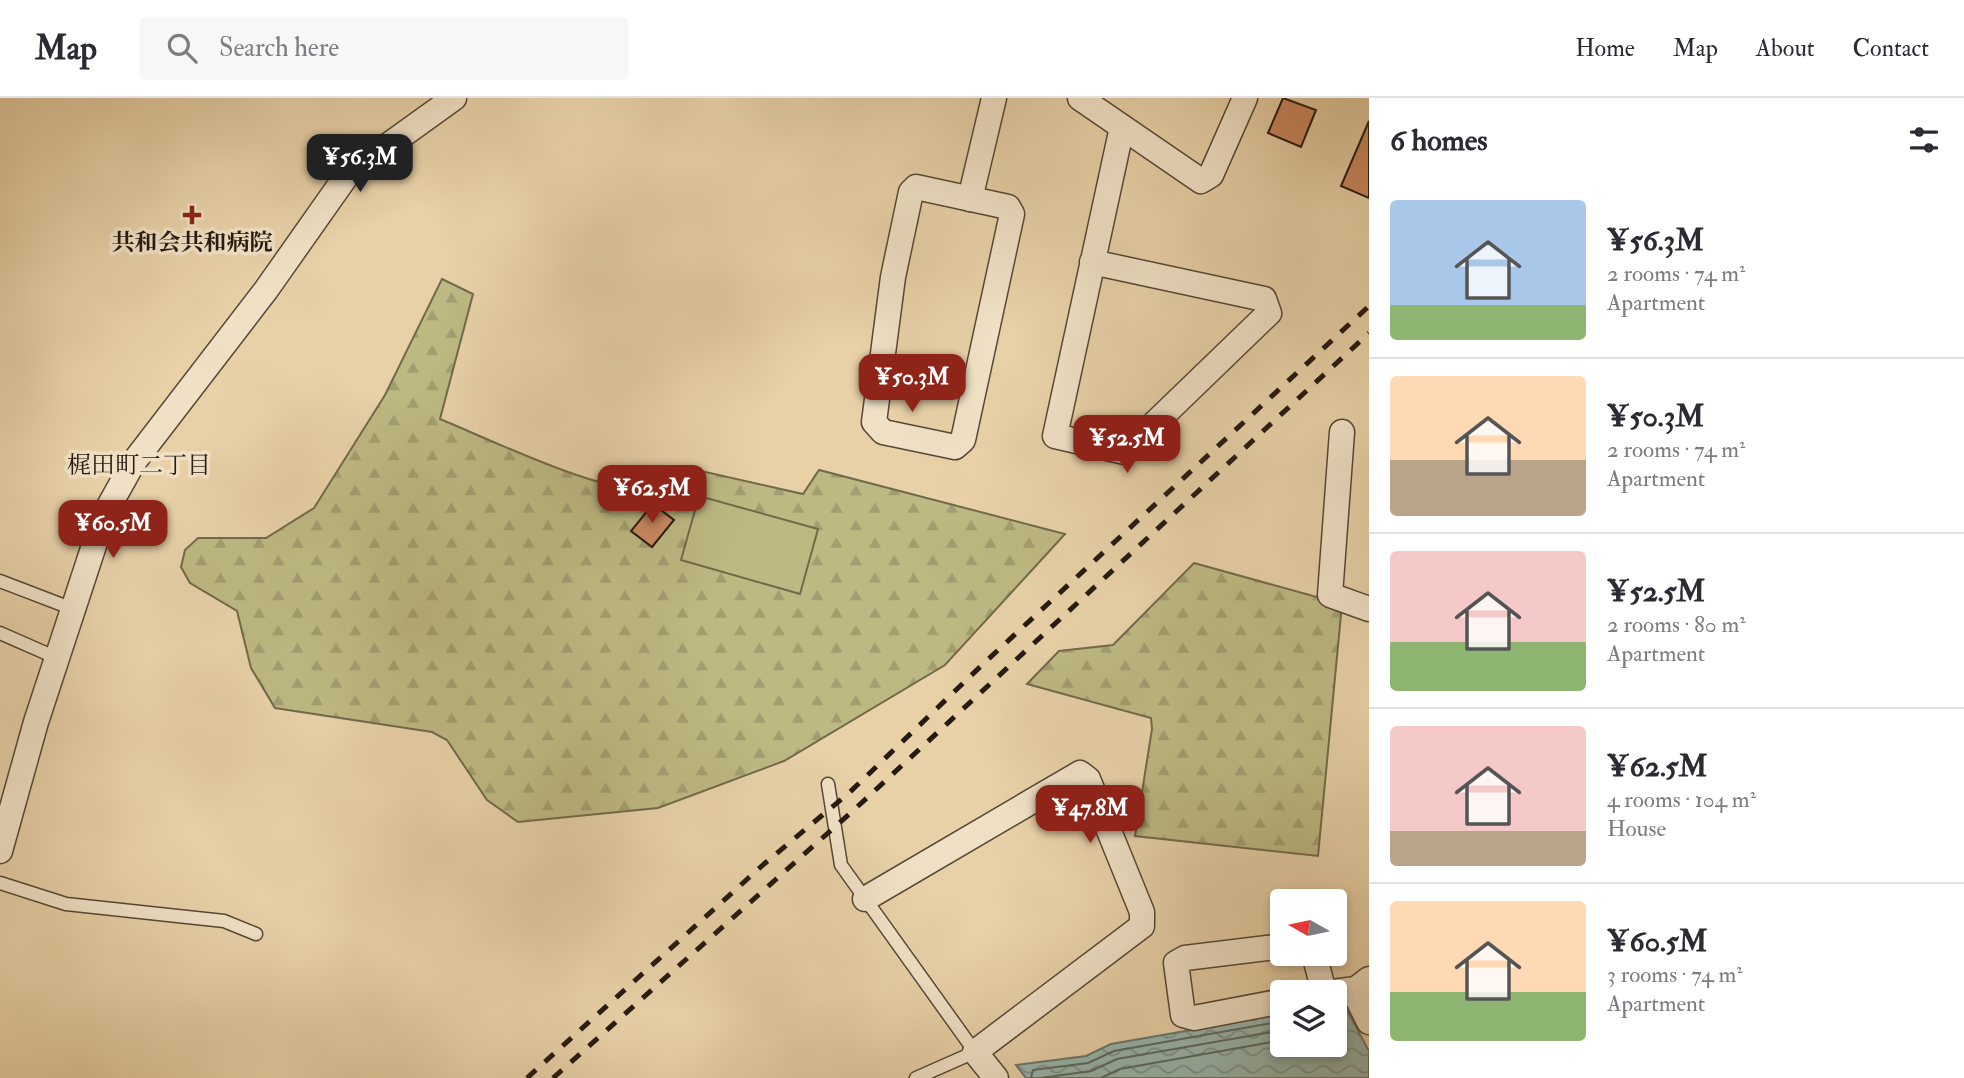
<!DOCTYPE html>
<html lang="en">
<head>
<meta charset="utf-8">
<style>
	body { margin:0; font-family:"IM FELL Double Pica","Noto Serif JP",serif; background:#f7f7f7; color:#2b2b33; height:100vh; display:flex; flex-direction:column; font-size:26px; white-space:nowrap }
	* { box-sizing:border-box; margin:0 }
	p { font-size:23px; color:#7c7c81 }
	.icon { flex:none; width:38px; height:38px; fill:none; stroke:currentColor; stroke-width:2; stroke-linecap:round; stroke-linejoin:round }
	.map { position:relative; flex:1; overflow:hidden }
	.sheet { display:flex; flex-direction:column; background:#fff; width:595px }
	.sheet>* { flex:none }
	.needle { width:46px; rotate:279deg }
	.tools { position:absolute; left:1270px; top:791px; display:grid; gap:14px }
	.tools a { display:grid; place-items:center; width:77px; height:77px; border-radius:7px; background:#fff; box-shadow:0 4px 10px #0003; font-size:35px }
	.price { position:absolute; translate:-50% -60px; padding:0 16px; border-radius:14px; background:#8f2418; color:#fff; font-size:23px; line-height:46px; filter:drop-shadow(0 2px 4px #0008) }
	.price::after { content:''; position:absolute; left:50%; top:42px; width:21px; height:16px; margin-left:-10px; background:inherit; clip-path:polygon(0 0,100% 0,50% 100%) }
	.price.selected { background:#222; color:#fff }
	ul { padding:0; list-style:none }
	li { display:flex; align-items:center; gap:21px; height:175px; padding:0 21px }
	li+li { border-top:2px solid #e1e1e2 }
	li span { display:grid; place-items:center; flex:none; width:196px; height:140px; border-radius:7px; color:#555 }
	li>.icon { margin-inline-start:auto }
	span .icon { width:84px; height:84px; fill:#fffc; stroke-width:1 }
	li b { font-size:30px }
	h2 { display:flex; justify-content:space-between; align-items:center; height:84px; padding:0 21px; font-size:30px }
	header { display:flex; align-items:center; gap:42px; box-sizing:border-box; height:98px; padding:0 35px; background:#fff; border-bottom:2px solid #e1e1e2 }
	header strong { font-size:33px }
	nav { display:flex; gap:38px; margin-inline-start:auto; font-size:24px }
	.search { width:490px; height:63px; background:#f7f7f7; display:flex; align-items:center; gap:18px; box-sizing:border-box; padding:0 24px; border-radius:7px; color:#7c7c81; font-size:26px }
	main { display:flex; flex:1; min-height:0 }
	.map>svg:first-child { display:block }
	.forest { fill:url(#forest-firs); stroke:#716a4a; stroke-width:2 }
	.pitch { fill:#bdb983; stroke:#716a4a; stroke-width:2 }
	.water { fill:url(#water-waves); stroke:#6a786e; stroke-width:2 }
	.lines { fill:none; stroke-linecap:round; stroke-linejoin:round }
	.shore { stroke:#5e685e; stroke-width:2 }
	.building { fill:#cc8961; stroke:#251a11; stroke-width:2 }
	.service-casing { stroke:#564836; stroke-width:15 }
	.minor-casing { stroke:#564836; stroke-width:27 }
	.service { stroke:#f0e1c6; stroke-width:12 }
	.minor { stroke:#f0e1c6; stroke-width:24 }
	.rail { stroke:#251a11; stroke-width:5; stroke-dasharray:12 12; stroke-linecap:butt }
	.poi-dot { fill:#8f2418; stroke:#f0e1c6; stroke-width:2.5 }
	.labels { text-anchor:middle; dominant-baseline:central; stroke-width:7; stroke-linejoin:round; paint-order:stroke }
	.poi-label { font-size:23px; font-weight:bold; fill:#251a11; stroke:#f0e1c6 }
	.neighbourhood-label { font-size:24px; fill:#251a11; stroke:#f0e1c6 }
</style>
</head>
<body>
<header>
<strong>Map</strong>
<div class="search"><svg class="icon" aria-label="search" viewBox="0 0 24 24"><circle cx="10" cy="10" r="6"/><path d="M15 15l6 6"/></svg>Search here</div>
<nav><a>Home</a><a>Map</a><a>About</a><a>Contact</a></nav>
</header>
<main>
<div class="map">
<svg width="1369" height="980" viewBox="0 0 1369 980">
	<defs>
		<pattern id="forest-firs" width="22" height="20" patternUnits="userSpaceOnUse" patternTransform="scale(1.75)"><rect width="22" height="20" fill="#bdb983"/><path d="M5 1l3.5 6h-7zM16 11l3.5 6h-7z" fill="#a29e70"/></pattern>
		<pattern id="water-waves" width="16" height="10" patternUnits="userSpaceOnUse" patternTransform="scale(1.75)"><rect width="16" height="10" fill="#98b6ac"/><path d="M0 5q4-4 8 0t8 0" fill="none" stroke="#7c938b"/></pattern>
	</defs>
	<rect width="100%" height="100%" fill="#e8d1a7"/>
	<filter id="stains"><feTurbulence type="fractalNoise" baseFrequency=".00286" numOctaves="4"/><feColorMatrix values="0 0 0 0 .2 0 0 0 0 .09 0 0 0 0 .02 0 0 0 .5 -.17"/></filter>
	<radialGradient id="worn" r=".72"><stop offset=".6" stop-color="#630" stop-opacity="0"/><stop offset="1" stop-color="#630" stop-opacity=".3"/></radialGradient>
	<g class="forest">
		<path d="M 442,181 L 473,196 L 440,321 C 487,340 611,401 656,391 C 667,389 679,376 688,370 L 803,396 L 819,372 L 1065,436 L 945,567 L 784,663 L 658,710 L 518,724 L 487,702 L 447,642 L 432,634 L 275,610 L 251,570 L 237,513 L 190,485 L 181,469 L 185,452 L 198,440 L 266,440 L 314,410 L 385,297 Z"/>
		<polygon points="1194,465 1342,506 1318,758 1135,738 1152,631 1151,620 1027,586 1059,553 1113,547"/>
	</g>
	<polygon class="pitch" points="699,398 818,431 800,496 681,462"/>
	<polygon class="water" points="1343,905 1369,953 1369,980 1026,980 1016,967 1086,958 1111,946 1283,916 1283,947 1335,947 1335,906"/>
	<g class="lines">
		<g class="shore">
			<polyline points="1031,980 1033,972 1088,965 1114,953 1283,923"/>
			<polyline points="1041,980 1091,973 1117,961 1283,932"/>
			<polyline points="1101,980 1120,971 1283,942"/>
		</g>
	</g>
	<g class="building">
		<polygon points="1283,0 1316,12 1301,49 1268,35"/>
		<polygon points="1369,23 1369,100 1341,88"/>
		<polygon points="653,406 674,422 652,449 631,433"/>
	</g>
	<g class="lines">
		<defs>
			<g id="service">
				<polyline points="0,483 73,511"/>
				<polyline points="0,535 57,560"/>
				<polyline points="828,686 841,767 975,954 916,980"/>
				<polyline points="0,785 66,806 224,823 256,836"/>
			</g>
			<g id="minor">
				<polyline points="1080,0 1201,83 1211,77 1245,0"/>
				<polygon points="916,89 1008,109 1012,116 963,342 955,349 883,334 874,324 893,179 911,94"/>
				<polyline points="970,101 994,0"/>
				<polyline points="1092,164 1264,201 1269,215 1125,354 1055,338 1122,29"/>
				<polyline points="1342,334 1330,497 1369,511"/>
				<polyline points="0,753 36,624 104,417 133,365 266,192 347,77 454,0"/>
				<polyline points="865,801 1080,675 1088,681 1142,814 1142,828 975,954 996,980"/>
				<polyline points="1283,848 1185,860 1176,865 1183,917 1194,920 1283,903"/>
				<polyline points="1314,856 1324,894"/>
				<polyline points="1356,891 1358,902 1369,924"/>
				<polyline points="1332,894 1356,891 1369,881"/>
			</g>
		</defs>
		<use href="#service" class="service-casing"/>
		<use href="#minor" class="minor-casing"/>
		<use href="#service" class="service"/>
		<use href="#minor" class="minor"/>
		<g class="rail">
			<polyline points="527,980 764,766 850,694 982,567 1369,208"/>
			<polyline points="553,980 856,710 1369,235"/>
		</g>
	</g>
	<path class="poi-dot" d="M188.5 106.5h7v7h7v7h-7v7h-7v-7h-7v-7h7z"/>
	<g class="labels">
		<g class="poi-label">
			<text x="192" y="144">共和会共和病院</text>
		</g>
		<g class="neighbourhood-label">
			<text x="139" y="367">梶田町二丁目</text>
		</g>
	</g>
	<rect width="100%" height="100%" filter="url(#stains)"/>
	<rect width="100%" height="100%" fill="url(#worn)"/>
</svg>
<div class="tools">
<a><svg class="needle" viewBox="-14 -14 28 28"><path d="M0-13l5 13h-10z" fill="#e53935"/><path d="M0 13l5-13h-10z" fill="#7c7c81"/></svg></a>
<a><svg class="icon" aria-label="layers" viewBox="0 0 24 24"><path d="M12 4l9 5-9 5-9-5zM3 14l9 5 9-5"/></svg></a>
</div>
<b class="price selected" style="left:360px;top:96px">¥56.3M</b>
<b class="price" style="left:912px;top:316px">¥50.3M</b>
<b class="price" style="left:1127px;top:377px">¥52.5M</b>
<b class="price" style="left:652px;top:427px">¥62.5M</b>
<b class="price" style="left:113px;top:462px">¥60.5M</b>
<b class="price" style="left:1090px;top:747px">¥47.8M</b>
</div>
<section class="sheet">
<h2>6 homes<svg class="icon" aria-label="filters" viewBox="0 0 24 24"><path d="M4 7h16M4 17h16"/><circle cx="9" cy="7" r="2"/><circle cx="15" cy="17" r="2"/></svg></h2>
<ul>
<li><span style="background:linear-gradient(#a9c7e8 75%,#8fb573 0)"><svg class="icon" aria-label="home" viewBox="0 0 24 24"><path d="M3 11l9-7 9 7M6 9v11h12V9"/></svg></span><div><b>¥56.3M</b><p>2 rooms · 74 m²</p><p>Apartment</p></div></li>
<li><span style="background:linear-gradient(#ffd9b3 60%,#b9a48a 0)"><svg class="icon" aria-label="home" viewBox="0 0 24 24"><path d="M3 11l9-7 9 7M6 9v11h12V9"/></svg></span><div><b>¥50.3M</b><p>2 rooms · 74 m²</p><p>Apartment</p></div></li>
<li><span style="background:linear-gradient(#f6c9c9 65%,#8fb573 0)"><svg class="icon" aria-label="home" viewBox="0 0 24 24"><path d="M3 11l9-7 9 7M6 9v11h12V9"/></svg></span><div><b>¥52.5M</b><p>2 rooms · 80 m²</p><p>Apartment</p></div></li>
<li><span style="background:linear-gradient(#f6c9c9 75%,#b9a48a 0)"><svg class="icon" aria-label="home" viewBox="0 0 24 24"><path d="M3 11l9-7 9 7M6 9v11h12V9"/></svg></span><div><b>¥62.5M</b><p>4 rooms · 104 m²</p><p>House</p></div></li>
<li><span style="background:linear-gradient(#ffd9b3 65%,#8fb573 0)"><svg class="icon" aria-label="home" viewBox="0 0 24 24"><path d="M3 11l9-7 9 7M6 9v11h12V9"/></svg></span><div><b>¥60.5M</b><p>3 rooms · 74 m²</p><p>Apartment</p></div></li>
</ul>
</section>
</main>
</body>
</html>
